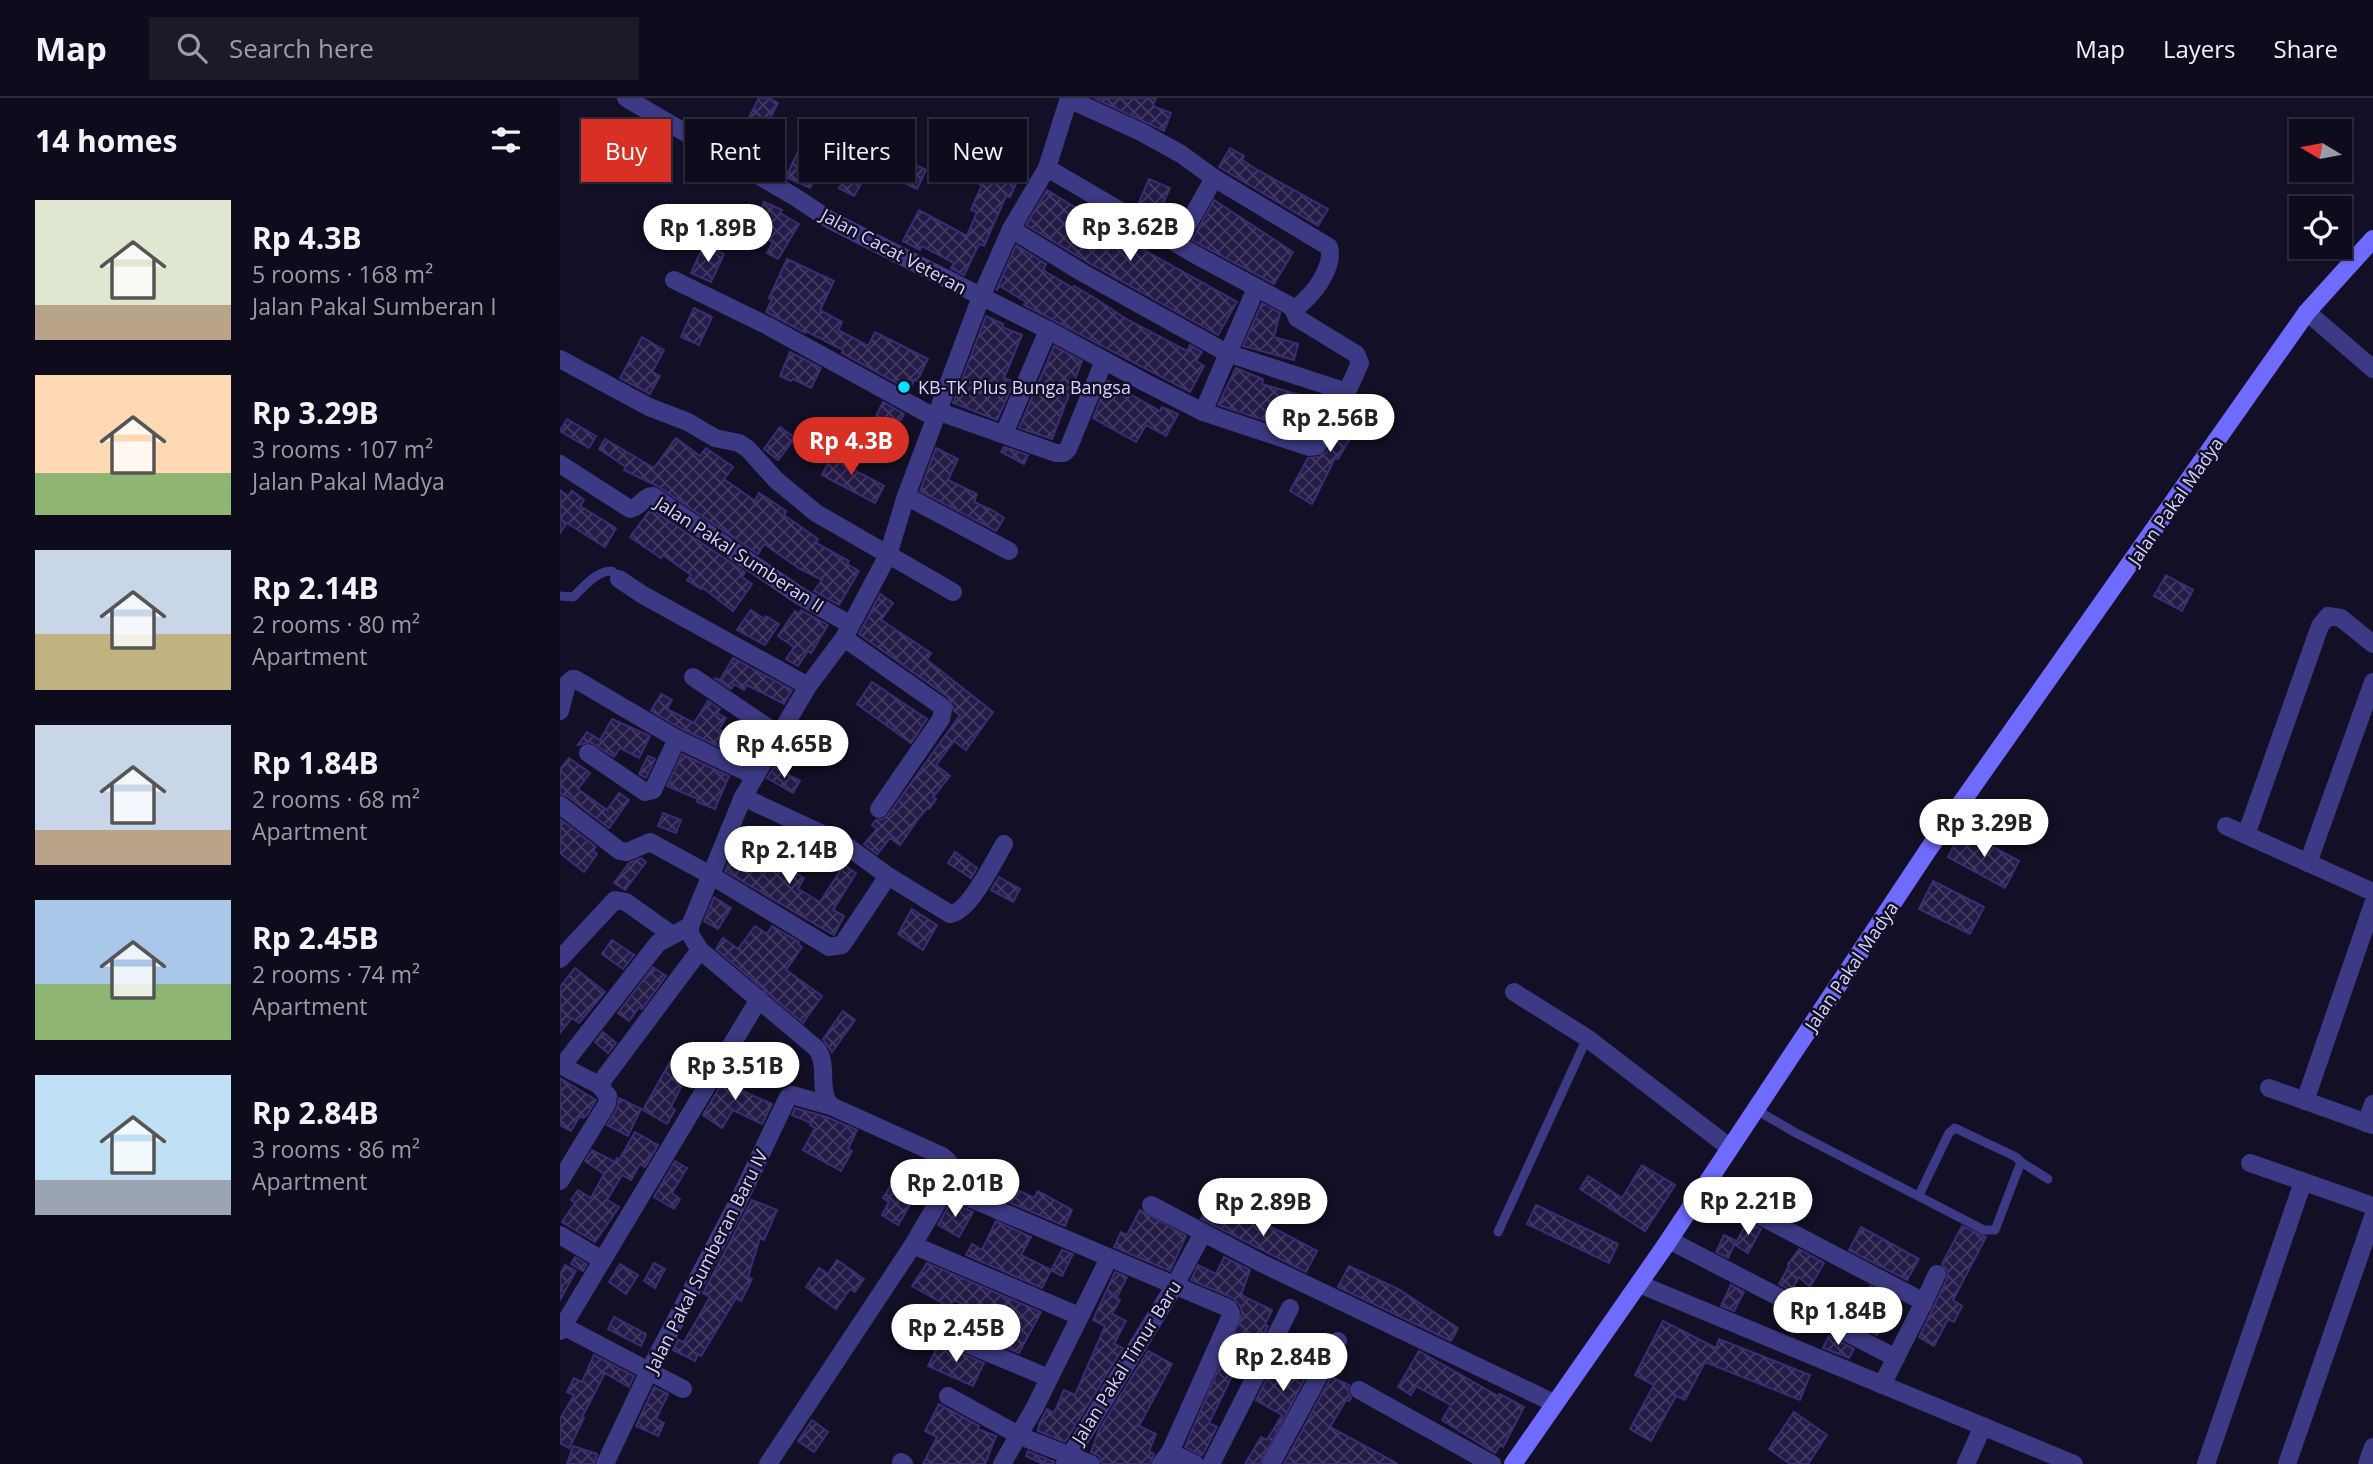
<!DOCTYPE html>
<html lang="en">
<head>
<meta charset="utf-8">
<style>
	body { margin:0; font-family:"Open Sans",sans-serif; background:#1c1929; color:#f1f3f6; height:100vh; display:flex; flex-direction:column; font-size:26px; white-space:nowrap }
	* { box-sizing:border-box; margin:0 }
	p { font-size:23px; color:#9b9ba3 }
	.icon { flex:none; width:38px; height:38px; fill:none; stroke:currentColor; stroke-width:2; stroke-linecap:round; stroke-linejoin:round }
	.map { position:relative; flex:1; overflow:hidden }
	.sheet { display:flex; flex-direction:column; background:#0e0b1c; width:560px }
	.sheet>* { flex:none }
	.guide { position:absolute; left:21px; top:21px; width:665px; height:63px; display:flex; gap:14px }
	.needle { width:46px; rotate:280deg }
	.buttons { position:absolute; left:1729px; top:21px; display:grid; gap:14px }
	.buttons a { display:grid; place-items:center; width:63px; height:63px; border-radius:0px; background:#0e0b1c; box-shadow:0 2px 5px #0004,0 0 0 2px #2e2b3b; font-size:35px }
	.price { position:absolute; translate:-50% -60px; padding:0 16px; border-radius:24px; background:#fff; color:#222; font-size:23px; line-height:46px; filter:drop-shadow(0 2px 4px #0008) }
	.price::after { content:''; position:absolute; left:50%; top:42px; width:21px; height:16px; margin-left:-10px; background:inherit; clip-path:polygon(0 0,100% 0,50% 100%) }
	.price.selected { background:#d93025; color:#fff }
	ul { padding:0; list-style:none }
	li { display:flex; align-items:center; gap:21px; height:175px; padding:0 35px }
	li span { display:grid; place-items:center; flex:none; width:196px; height:140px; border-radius:0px; color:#555 }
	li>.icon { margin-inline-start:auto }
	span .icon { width:84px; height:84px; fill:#fffc; stroke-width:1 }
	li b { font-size:30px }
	h2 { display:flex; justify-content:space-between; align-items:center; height:84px; padding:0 35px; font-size:30px }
	.pill { padding:0 24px; border-radius:0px; background:#0e0b1c; box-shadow:0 2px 5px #0004,0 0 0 2px #2e2b3b; font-size:24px; line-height:63px }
	.pill.selected { background:#d93025; color:#fff }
	header { display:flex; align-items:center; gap:42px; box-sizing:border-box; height:98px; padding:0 35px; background:#0e0b1c; border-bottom:2px solid #2e2b3b }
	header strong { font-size:33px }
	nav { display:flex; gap:38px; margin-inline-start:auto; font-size:24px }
	.search { width:490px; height:63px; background:#1c1929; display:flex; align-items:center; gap:18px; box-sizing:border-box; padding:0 24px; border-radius:0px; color:#9b9ba3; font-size:26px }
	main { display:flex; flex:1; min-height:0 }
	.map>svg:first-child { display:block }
	.building { fill:url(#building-cross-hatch); stroke:#3b2d73; stroke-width:2 }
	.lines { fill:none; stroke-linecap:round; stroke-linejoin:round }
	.lane { stroke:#3d3a85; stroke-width:9 }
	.street { stroke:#3d3a85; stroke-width:18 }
	.secondary { stroke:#6f6bff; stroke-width:18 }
	.poi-dot { fill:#00e5ff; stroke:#130f26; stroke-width:2.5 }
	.labels { text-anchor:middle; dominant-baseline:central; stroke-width:5; stroke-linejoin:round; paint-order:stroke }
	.street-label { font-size:18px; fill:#d9d4ff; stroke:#130f26 }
	.poi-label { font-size:18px; fill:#d9d4ff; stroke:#130f26; text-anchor:start }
</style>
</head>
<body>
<header>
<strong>Map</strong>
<div class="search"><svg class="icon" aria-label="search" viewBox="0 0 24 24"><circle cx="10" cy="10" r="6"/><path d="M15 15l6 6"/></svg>Search here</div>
<nav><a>Map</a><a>Layers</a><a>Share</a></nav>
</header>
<main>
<section class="sheet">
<h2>14 homes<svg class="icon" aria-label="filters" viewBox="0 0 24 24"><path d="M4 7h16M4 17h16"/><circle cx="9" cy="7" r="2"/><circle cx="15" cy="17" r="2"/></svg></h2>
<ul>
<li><span style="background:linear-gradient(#dfe7d0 75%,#b9a48a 0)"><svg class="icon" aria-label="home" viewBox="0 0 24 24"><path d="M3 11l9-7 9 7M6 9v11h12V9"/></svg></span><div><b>Rp 4.3B</b><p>5 rooms · 168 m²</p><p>Jalan Pakal Sumberan I</p></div></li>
<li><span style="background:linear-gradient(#ffd9b3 70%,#8fb573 0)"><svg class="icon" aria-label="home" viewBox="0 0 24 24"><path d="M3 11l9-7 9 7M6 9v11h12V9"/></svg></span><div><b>Rp 3.29B</b><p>3 rooms · 107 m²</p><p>Jalan Pakal Madya</p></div></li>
<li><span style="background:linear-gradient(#c9d6e8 60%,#c2b280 0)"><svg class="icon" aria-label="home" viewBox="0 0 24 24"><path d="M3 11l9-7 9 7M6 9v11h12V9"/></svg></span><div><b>Rp 2.14B</b><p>2 rooms · 80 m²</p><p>Apartment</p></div></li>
<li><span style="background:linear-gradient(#c9d6e8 75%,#b9a48a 0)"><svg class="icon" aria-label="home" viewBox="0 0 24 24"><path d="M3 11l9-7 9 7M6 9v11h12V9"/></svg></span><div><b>Rp 1.84B</b><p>2 rooms · 68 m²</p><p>Apartment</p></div></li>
<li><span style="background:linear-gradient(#a9c7e8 60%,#8fb573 0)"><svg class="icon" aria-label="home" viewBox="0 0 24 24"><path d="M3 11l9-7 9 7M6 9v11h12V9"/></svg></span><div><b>Rp 2.45B</b><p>2 rooms · 74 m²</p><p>Apartment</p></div></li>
<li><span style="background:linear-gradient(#bfe0f5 75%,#9aa5b1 0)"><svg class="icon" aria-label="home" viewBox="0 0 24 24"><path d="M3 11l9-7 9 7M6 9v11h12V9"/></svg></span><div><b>Rp 2.84B</b><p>3 rooms · 86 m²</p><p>Apartment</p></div></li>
</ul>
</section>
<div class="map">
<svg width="1813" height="1366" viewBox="0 0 1813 1366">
	<defs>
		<pattern id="building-cross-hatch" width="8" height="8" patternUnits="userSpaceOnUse" patternTransform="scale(1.75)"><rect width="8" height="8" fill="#241b47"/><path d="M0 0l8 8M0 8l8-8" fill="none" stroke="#433b63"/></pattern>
	</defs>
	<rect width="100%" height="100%" fill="#130f26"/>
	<g class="building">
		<polygon points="199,0 208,0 218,5 199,42 182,33"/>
		<polygon points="534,0 596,0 593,8 611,15 604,33"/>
		<polygon points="246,37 270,48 250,90 226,79"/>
		<polygon points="396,50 458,81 450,99 446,98 424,148 419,146 404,177 391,170 394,165 362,148 360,152 343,143 359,112 407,138 417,114 411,112 422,87 417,85 419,81 389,67"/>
		<polygon points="670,50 684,58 682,62 696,71 768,111 758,128 659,69"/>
		<polygon points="299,56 313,64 294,98 279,90"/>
		<polygon points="349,64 366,72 357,91 340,83"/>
		<polygon points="589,81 610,90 596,121 577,109"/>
		<polygon points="487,92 591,156 677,204 658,237 529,165 466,127"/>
		<polygon points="654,102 733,154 714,186 632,142"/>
		<polygon points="204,104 222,112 220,115 239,126 218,161 207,155 213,144 191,134"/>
		<polygon points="144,147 164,156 151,184 131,175"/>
		<polygon points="456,147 486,166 483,172 513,190 514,188 538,202 566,221 627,253 630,247 642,254 636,263 644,268 630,294 464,207 466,204 440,188 436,193"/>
		<polygon points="227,161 274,183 260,212 282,224 278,232 308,248 315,234 368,261 357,283 355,281 349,292 282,255 283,252 246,233 245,235 206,214 212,201 209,200"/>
		<polygon points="702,205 720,215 714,239 738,246 734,262 683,248"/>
		<polygon points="134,210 152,219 139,247 121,239"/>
		<polygon points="426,218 443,226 442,229 462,237 444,280 454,284 437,322 393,305"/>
		<polygon points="82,239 104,252 92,274 100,278 90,296 60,280"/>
		<polygon points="494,248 522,263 492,341 459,330"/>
		<polygon points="230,254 261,270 251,290 233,281 231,283 220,278"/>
		<polygon points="676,270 703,281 702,286 746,299 737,333 658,307"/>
		<polygon points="548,283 571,294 570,296 600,313 602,309 618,316 606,338 586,327 576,344 533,320"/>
		<polygon points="798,298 813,308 795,336 793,335 778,361 775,360 752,406 730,393 748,360 759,359 767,354"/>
		<polygon points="323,304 344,316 341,322 338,321 323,351 305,341"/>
		<polygon points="7,321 36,338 29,350 0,333"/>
		<polygon points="220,329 235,340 218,362 204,351"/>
		<polygon points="116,340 140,358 146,350 156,357 173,369 164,381 195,403 199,395 213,404 226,413 224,417 258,441 256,445 289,463 287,466 299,473 279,507 254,493 262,482 240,471 204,446 198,456 99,389 64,372 66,369 39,351 45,341 94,370"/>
		<polygon points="444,349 468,357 464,366 441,354"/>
		<polygon points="376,350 398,361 388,382 417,396 414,404 434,413 444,420 436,433 360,393"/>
		<polygon points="275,351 297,362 292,371 324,388 315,405 262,377"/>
		<polygon points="0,392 8,398 12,393 24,402 20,408 56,430 45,449 7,425 0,435"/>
		<polygon points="91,411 185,474 182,479 192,486 173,513 143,490 141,491 127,482 131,477 103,457 101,460 70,439"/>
		<polygon points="1606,477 1633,492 1622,513 1594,498"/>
		<polygon points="320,496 333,505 321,522 371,555 367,562 433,614 406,652 394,643 376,667 390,678 373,699 376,701 369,711 367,710 358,721 340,747 330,740 317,756 304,746 317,731 312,727 316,722 323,721 328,717 400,617 394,613 388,599 299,536"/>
		<polygon points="191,512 204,521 206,518 219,526 205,547 177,532"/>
		<polygon points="241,512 268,527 251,555 248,553 238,568 226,561 234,549 218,538 235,513 239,516"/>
		<polygon points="173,560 232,592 224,606 187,587 184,592 174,586 171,591 154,580 160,582"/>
		<polygon points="312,584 367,621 351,645 297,606"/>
		<polygon points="101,596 112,602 107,611 134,625 148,603 160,611 157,615 166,620 159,631 171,640 166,648 189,659 187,662 122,631 91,613"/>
		<polygon points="52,621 90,638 79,660 60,650 54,659 30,644 18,647 27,634 40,642"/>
		<polygon points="122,656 169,678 155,711 137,704 138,701 107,688"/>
		<polygon points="88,658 95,661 86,680 79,676"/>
		<polygon points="9,660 30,675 18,691 47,712 59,695 69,702 49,730 7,698 0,696 0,671"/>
		<polygon points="214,669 240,683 233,695 207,680"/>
		<polygon points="103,715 121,722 116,735 98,728"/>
		<polygon points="0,721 36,749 33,753 37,756 24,774 0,755"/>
		<polygon points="1402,732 1459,763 1445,790 1388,759"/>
		<polygon points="177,745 201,754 244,780 238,791 260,804 284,767 296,775 273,812 284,818 274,837 165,773"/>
		<polygon points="395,754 417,770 411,780 388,765"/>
		<polygon points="81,760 86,764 65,792 54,785 69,765"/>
		<polygon points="439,779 460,791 453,804 431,792"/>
		<polygon points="1373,783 1424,809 1410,836 1359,811"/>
		<polygon points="154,799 171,810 158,831 144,823"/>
		<polygon points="352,811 377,827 363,852 338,836"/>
		<polygon points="195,828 207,836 212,828 239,844 238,846 242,849 226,872 262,898 243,925 156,851 163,840 178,851"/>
		<polygon points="52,842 74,857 63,871 42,856"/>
		<polygon points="93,869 106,878 82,911 79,909 69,923 58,915"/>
		<polygon points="15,870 45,894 19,925 12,920 0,935 0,889"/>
		<polygon points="283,913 295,922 272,954 263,941"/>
		<polygon points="43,934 56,945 48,955 35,944"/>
		<polygon points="128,958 146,968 132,990 123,985 111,1009 115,1012 107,1026 83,1012 110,964 122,971"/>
		<polygon points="171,970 186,979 178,991 212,1006 202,1026 173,1012 162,1030 143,1017"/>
		<polygon points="0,980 36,1002 27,1017 23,1020 20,1018 11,1033 0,1027"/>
		<polygon points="59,1000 81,1011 68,1038 47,1027 57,1011"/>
		<polygon points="235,1010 267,1019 297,1032 288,1051 292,1053 281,1073 243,1052 255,1030 250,1027 251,1025 232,1017"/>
		<polygon points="75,1034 98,1047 85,1069 80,1066 71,1082 62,1077 47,1102 59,1109 35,1144 2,1124 15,1105 11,1102 18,1092 31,1100 44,1076 25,1063 32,1052 55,1064 57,1060 59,1062"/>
		<polygon points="115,1063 127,1070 112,1095 120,1101 114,1111 94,1099"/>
		<polygon points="1082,1067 1115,1087 1085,1133 1020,1091 1028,1078 1062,1100"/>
		<polygon points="437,1076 450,1083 448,1087 474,1100 478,1093 512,1112 505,1128 427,1095"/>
		<polygon points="331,1087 354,1100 338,1127 322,1117 329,1104 323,1100"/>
		<polygon points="192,1102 217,1112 204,1142 200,1140 188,1179 192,1181 181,1203 176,1200 141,1258 138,1256 135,1263 113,1252 118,1242 124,1244 150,1199 143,1195"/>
		<polygon points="391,1104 413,1114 399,1139 378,1127"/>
		<polygon points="648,1106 687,1126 691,1118 757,1153 746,1174 641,1121"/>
		<polygon points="976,1107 1058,1146 1049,1165 967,1126"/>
		<polygon points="580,1112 626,1138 610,1173 554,1149 561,1134 567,1137"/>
		<polygon points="436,1123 471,1139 461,1157 491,1172 482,1190 406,1157 412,1146 422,1152"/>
		<polygon points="1187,1124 1201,1131 1188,1155 1175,1147"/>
		<polygon points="1402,1128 1426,1139 1393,1202 1402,1208 1394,1224 1388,1221 1374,1248 1359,1239 1387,1181 1388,1174 1382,1166"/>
		<polygon points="1301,1129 1359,1161 1347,1182 1289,1152"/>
		<polygon points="1164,1137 1176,1143 1168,1160 1156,1154"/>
		<polygon points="1239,1151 1264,1165 1250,1189 1239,1179 1231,1193 1219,1186 1229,1168 1228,1166"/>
		<polygon points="502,1152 513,1156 502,1178 491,1172"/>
		<polygon points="15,1159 27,1166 23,1173 11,1166"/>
		<polygon points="664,1159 690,1172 681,1197 712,1212 705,1227 708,1228 686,1272 677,1268 649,1325 657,1329 642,1358 625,1349 682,1216 681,1209 673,1200 631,1182 638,1167 656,1176"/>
		<polygon points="277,1162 304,1181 295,1194 290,1191 276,1211 246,1189 259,1170 268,1176"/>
		<polygon points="94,1165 105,1171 95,1190 84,1183"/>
		<polygon points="367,1165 481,1214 459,1255 411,1235 419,1214 394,1202 389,1209 352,1188"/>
		<polygon points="60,1166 78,1177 66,1196 49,1184"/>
		<polygon points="5,1167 16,1173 0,1202 0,1176"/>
		<polygon points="789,1168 838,1191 898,1230 891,1243 778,1189"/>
		<polygon points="555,1174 567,1179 557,1199 548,1195 560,1202 552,1216 566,1223 554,1246 563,1250 505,1344 478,1333 479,1326 487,1311 494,1315 504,1292 515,1297 545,1228 533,1222"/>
		<polygon points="1171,1187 1184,1194 1174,1213 1161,1208"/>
		<polygon points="1310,1188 1337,1202 1317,1237 1292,1224"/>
		<polygon points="54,1219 86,1236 81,1248 48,1231"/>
		<polygon points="1103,1223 1156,1250 1159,1241 1250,1277 1240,1302 1145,1264 1125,1302 1116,1298 1091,1343 1070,1331 1094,1287 1075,1277"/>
		<polygon points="754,1237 765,1242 700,1366 685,1366 701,1339 707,1342 722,1317 696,1302 717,1261 737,1272"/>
		<polygon points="1269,1238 1294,1251 1289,1260 1263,1250"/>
		<polygon points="381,1242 389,1250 424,1265 413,1288 368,1268"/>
		<polygon points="588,1253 612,1266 579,1328 596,1336 589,1353 594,1356 590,1366 542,1366 539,1358 531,1354 539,1332"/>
		<polygon points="859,1253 938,1298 940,1296 964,1309 943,1349 940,1347 935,1355 882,1322 891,1307 856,1288 851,1297 838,1289"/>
		<polygon points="34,1257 74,1278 69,1289 45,1275 22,1319 24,1320 9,1350 0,1345 0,1321 14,1297 7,1294 14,1280 22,1284"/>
		<polygon points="771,1279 789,1287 788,1293 791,1300 789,1303 786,1302 770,1329 838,1366 724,1366"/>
		<polygon points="94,1289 108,1296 96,1321 104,1325 98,1338 76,1328"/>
		<polygon points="379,1306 419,1328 418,1331 436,1338 425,1366 363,1366 377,1339 365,1333"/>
		<polygon points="1234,1314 1267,1337 1248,1366 1230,1366 1209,1351"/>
		<polygon points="252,1322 268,1334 254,1354 238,1343"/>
		<polygon points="13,1348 37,1356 34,1366 7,1366"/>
		<polygon points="468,1353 494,1364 494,1366 483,1366 466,1358"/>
	</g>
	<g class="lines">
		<g class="lane">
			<path d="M 0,498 L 13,499 C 24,489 36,473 52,473 L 59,481"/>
			<polyline points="1195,1011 1234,1034 1424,1132 1435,1132 1461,1064 1488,1081"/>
			<polyline points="1359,1097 1389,1035 1395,1030 1456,1059 1461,1064"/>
			<polyline points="938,1134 1027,940"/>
		</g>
		<g class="street">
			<path d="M 66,0 L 235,99 L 270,122 L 488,232 L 586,285 L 643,314 L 749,349 L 757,348 L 787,294 L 800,265 L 796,256 L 737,220 L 734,213 C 737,208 742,206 746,201 C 758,190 774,166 769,149 L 654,80 L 621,56 L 581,34 L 509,1"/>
			<polyline points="487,70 636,157 734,210"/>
			<polyline points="451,131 523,175 667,255 787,294"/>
			<polyline points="617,146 654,80"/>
			<polyline points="114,182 208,228 374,319"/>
			<polyline points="1747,214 1813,271"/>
			<polyline points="0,261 89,309 128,324 155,340 179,345 188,351 216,382 256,415 393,494"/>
			<polyline points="377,313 496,355 504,355 508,351 544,263"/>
			<polyline points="643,314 696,190"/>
			<polyline points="444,336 488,232"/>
			<path d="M 0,366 L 70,411 C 80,410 83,398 93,398 L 240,498 L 291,527"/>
			<polyline points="346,398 449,453"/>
			<polyline points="59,481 83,497 248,588"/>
			<polyline points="284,540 381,608 383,612 381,621 319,711"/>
			<polyline points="133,579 219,637"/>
			<polyline points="0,613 7,586 12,581 15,581 117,641 195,678"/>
			<polyline points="28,655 85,694 93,692 117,641"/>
			<path d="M 183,699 L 284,746 L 328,778 L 390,816 C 409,815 434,763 444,746"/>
			<polyline points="0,707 60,753 67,754 90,744 152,778 269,849 282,847 328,778"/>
			<polyline points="1666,728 1813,794"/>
			<polyline points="1686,737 1760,528 1768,518 1781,520 1813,546"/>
			<polyline points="1748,765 1813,584"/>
			<polyline points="130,828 183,699 248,588 284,540 328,457 346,398 421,199 451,131 487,70 509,0"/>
			<path d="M 130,828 L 130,836 L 140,852 L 257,951 C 269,968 257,993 271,1008"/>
			<polyline points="0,861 55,802 66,804 111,836"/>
			<polyline points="954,894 1027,940 1169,1049"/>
			<polyline points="0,967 39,987"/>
			<polyline points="2,968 98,845 130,828"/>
			<polyline points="1709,990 1813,1027"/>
			<polyline points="1745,1003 1813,806"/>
			<polyline points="1806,1025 1813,1006"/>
			<polyline points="1690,1065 1813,1108"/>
			<polyline points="0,1083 47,1006 48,998 39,987 140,852"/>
			<polyline points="1145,1089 1364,1204 1322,1287"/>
			<polyline points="386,1090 668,1210 671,1215 670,1220 610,1354 601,1366"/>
			<polyline points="591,1107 703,1166 994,1305"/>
			<polyline points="0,1137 42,1162"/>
			<polyline points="1109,1142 1336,1260"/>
			<polyline points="353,1147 519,1218"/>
			<polyline points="1079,1186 1514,1366"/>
			<polyline points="1364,1204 1377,1176"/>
			<polyline points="3,1228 123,1291"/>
			<polyline points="0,1233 199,901"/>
			<polyline points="393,1240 489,1280"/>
			<polyline points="799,1292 932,1366"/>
			<polyline points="388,1298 460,1338 531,1366"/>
			<polyline points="610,1354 635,1366"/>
			<polyline points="341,1364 344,1366"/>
			<polyline points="45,1366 89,1273 179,1102 228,999 232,997 271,1008 382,1058 388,1063 390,1077 386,1090 353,1147 208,1366"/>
			<polyline points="442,1366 474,1311 549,1160"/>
			<polyline points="505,1366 615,1187 643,1135"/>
			<polyline points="651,1366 730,1210"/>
			<polyline points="711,1366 778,1243"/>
			<polyline points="1406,1366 1423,1328"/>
			<polyline points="1646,1366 1743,1084"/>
			<polyline points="1727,1366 1813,1119"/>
			<polyline points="1807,1366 1813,1349"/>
		</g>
		<polyline class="secondary" points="953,1366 1105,1148 1368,752 1747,214 1813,141"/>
	</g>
	<circle class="poi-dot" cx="344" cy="289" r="7"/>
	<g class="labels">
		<g class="street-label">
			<text transform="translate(334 153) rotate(28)">Jalan Cacat Veteran</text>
			<text transform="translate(1615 403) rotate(-55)">Jalan Pakal Madya</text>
			<text transform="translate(180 456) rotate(33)">Jalan Pakal Sumberan II</text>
			<text transform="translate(1291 868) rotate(-56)">Jalan Pakal Madya</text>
			<text transform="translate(146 1163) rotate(-63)">Jalan Pakal Sumberan Baru IV</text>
			<text transform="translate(566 1264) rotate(-58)">Jalan Pakal Timur Baru</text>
		</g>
		<g class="poi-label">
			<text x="358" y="289">KB-TK Plus Bunga Bangsa</text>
		</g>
	</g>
</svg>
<div class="buttons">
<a><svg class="needle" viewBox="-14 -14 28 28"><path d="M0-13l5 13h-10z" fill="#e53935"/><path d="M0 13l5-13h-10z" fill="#9b9ba3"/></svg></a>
<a><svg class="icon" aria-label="locate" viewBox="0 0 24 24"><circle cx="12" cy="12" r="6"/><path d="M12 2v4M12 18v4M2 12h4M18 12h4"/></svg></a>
</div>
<b class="price" style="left:570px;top:165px">Rp 3.62B</b>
<b class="price" style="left:148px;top:166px">Rp 1.89B</b>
<b class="price" style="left:770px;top:356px">Rp 2.56B</b>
<b class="price selected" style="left:291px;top:379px">Rp 4.3B</b>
<b class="price" style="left:224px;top:682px">Rp 4.65B</b>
<b class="price" style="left:1424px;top:761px">Rp 3.29B</b>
<b class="price" style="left:229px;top:788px">Rp 2.14B</b>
<b class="price" style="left:175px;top:1004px">Rp 3.51B</b>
<b class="price" style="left:395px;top:1121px">Rp 2.01B</b>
<b class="price" style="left:1188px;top:1139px">Rp 2.21B</b>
<b class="price" style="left:703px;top:1140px">Rp 2.89B</b>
<b class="price" style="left:1278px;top:1249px">Rp 1.84B</b>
<b class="price" style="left:396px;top:1266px">Rp 2.45B</b>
<b class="price" style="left:723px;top:1295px">Rp 2.84B</b>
<div class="guide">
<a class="pill selected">Buy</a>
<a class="pill">Rent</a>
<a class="pill">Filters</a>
<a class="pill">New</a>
</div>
</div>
</main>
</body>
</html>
